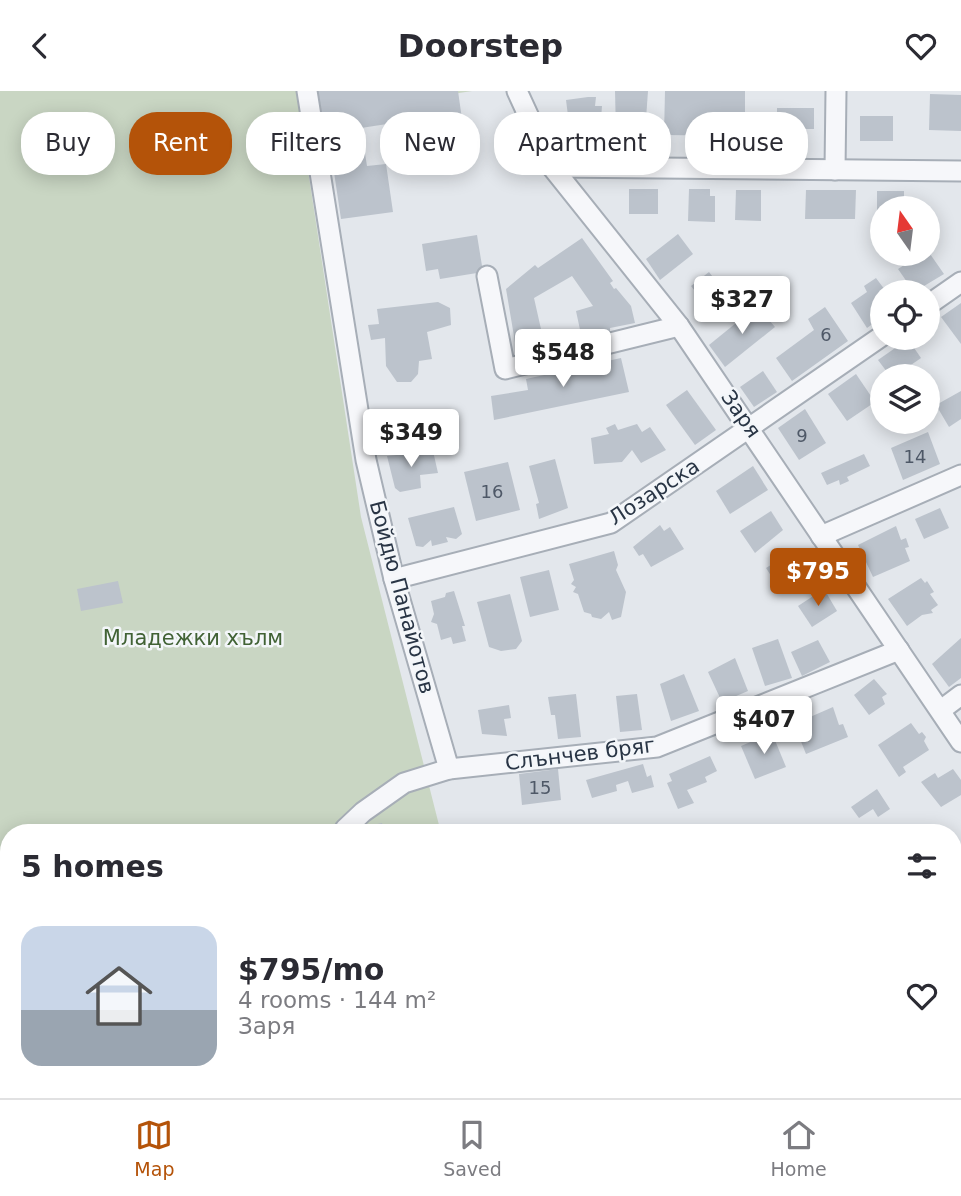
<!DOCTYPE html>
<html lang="en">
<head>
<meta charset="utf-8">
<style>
	body { margin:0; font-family:"DejaVu Sans",sans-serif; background:#f7f7f7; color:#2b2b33; height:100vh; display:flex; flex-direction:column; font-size:26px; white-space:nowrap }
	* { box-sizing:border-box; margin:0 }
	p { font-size:23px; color:#7c7c81 }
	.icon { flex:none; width:38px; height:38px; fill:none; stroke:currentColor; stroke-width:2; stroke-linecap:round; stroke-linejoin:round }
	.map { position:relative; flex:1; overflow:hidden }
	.drawer { position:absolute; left:0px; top:733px; width:962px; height:275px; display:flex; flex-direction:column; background:#fff; border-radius:28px 28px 0 0; box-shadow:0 4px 18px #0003 }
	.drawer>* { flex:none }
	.guide { position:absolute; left:21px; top:21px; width:920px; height:63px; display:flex; gap:14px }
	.needle { width:46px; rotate:346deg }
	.fabs { position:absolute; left:870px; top:105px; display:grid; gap:14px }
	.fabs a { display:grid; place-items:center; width:70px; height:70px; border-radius:50%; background:#fff; box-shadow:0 4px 18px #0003; font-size:35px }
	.price { position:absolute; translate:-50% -60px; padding:0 16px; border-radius:7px; background:#fff; color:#222; font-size:23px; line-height:46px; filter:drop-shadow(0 2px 4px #0008) }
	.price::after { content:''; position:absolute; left:50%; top:42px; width:21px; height:16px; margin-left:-10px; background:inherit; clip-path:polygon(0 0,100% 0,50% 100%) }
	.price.on { background:#b45309; color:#fff }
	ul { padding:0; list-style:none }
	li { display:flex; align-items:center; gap:21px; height:175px; padding:0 21px }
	li span { display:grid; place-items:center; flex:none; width:196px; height:140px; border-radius:21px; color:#555 }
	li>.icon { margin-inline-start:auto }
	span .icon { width:84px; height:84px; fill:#fffc; stroke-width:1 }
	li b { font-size:30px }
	h2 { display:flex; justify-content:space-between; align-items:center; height:84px; padding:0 21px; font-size:30px }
	.pill { padding:0 24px; border-radius:28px; background:#fff; box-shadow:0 4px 18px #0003; font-size:24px; line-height:63px }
	.pill.on { background:#b45309; color:#fff }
	header { display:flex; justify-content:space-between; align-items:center; height:91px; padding:0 21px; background:#fff; font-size:32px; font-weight:700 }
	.tabs { display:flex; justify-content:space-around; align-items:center; height:98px; border-top:2px solid #e1e1e2; background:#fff; font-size:19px; color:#7c7c81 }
	.tabs a { display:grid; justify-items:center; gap:4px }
	.tabs .on { color:#b45309 }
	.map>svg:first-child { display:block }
	.green { fill:#c9d6c3 }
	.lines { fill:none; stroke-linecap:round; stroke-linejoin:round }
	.river { stroke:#9cb7ce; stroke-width:40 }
	.building { fill:#bcc3cc }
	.street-casing { stroke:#a7aeb7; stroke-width:23 }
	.street { stroke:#f6f7fa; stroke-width:19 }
	.labels { text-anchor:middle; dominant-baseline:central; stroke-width:5; stroke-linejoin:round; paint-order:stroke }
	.number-label { font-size:18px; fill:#4e5867 }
	.street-label { font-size:21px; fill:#293545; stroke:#f3f6f9 }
	.park-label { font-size:21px; fill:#416235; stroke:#f3f6f9 }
</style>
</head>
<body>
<header><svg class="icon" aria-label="back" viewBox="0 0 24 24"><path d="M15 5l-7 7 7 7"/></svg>Doorstep<svg class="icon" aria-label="heart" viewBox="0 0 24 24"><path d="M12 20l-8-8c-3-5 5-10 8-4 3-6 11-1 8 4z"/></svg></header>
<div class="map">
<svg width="961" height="1007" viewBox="0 0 961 1007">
	<rect width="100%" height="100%" fill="#e3e7ec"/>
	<polygon class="green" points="0,0 472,0 300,27 361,426 441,742 9,742 9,999 69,999 48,1007 0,1007"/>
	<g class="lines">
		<g class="river">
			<polyline points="954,816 961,815"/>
			<polyline points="89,1007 111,999"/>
		</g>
	</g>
	<g class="building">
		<polygon points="317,0 458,0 465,49 417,56 413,29 361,37 367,75 386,73 393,121 341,128 328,41 323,42"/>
		<polygon points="615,0 648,0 645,42 616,41"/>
		<polygon points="665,0 745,0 745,45 664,44"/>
		<polygon points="930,3 961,4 961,40 929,39"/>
		<polygon points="588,6 596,6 595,15 602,15 601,28 594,28 595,48 571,48 566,9"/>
		<polygon points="777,17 814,17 814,38 805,38 805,44 777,43"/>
		<rect x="860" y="25" width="33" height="25"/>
		<rect x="629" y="98" width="29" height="25"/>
		<polygon points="689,98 710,98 710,105 715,105 715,131 688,130"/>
		<polygon points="736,99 761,99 761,130 735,129"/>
		<polygon points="806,99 856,99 855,128 805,128"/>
		<polygon points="877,100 904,100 904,117 882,117 882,127 877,127"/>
		<polygon points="678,143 693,163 660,189 646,168"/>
		<polygon points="477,144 483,181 440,188 438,178 426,180 422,153"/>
		<polygon points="582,147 613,190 610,192 614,198 616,197 631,215 635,232 610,237 610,242 582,248 576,220 593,215 572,185 534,207 543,247 541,251 516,257 506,198 535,174 538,177"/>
		<polygon points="928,160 944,183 914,201 898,178 921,163 928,163"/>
		<polygon points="709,181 729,207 708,224 695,208 699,205 691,195"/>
		<polygon points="876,187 885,199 879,204 882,208 882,226 867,237 851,212 867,201 864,195"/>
		<polygon points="438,211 450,217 451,234 427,241 432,268 419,270 418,283 411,291 397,291 386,275 385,247 371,249 368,234 379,233 377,218"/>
		<polygon points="961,212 961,253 941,226"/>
		<polygon points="757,215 775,236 725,276 709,254"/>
		<polygon points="825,216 848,250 792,290 776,267 814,239 808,228"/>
		<polygon points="908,248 921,267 895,285 890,285 878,269"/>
		<polygon points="621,267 629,301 494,329 491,305 528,299 526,288"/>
		<polygon points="763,280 777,301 754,316 740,296"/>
		<polygon points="856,283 875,311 847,330 828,303"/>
		<polygon points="687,299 716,339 695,354 666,314"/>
		<polygon points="961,300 961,328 949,336 936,314"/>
		<polygon points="805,318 826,352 799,369 778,337"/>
		<polygon points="615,333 618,339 637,333 642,341 650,336 666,359 641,372 632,359 622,371 594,373 591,347 609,343 606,337"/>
		<polygon points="928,341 940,373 903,389 891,357"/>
		<polygon points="433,360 438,382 420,384 421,397 400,401 395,397 387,365"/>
		<polygon points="864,363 870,375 847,386 849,390 840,394 839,389 827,394 821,382"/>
		<polygon points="555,368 568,417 539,428 536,413 539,412 529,375"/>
		<polygon points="508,371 520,419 476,430 464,381"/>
		<polygon points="753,375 768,399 730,423 716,400"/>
		<polygon points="454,416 462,443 456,448 446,446 448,451 432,455 431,449 423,456 416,455 408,427"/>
		<polygon points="940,417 949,437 924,448 915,428"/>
		<polygon points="771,420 783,439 755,462 740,440"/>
		<polygon points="660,434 664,440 670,436 684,458 651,476 643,463 639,465 633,456"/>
		<polygon points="896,435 901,449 906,447 909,456 905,457 910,470 873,486 858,454"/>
		<polygon points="796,458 808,476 789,488 793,492 781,500 766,477"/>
		<polygon points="614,460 618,474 616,479 626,501 621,526 612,529 609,521 601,528 592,526 591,523 584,521 578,503 573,501 576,496 571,493 574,489 569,473"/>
		<polygon points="549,479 559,519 530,526 520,486"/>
		<polygon points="921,487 925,492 927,490 934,501 930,503 938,514 931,519 933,522 922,524 907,535 888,508"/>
		<polygon points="118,490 123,512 81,520 77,498"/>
		<polygon points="824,498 837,520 812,536 798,515"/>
		<polygon points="454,500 465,535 462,535 466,550 453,553 451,546 441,549 437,533 431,531 434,523 431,510 445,506 446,502"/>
		<polygon points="510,503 522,550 516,558 501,560 489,556 477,511"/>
		<polygon points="961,547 961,587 949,596 932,573"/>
		<polygon points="778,548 792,587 765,595 752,557"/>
		<polygon points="818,549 830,571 802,585 791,561"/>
		<polygon points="735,567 748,600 722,611 708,581"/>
		<polygon points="684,583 699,620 671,630 660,593"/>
		<polygon points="874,588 887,603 882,606 885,613 869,624 854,604"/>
		<polygon points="576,603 581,646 558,648 555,624 551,624 548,606"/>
		<polygon points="637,603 642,639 620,641 616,605"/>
		<polygon points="509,614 511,627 504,628 507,645 482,643 478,619"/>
		<polygon points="833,616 839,634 843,633 848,646 806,663 794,633"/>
		<polygon points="911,632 919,643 922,641 926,646 924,650 929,659 903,676 906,681 899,686 878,654"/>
		<polygon points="772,642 786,676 755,688 741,655"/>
		<polygon points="710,665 717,680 705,686 707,691 687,699 694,712 678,718 667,692 672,690 669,683"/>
		<polygon points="643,673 647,686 651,684 654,696 632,702 628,690 616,694 617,700 592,707 586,689"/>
		<polygon points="558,678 561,709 522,714 519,683"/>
		<polygon points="953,678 961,689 961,704 941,716 921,691 935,682 938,687"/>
		<polygon points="877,698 890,718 878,726 873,718 859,727 851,716"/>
		<polygon points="382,732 385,742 351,742 350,739"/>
		<polygon points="954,961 961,962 961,1004 932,1001 954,999"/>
		<polygon points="9,966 9,996 0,999 0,969"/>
		<polygon points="269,999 288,999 292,1007 262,1007 261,1003"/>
		<polygon points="544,999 566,999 568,1007 540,1007 538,1001"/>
		<polygon points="617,999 642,999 644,1007 619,1007"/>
		<polygon points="664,999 693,999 693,1002 665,1006"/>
		<rect x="850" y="999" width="21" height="8"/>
		<polygon points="720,1000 739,1002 738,1007 719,1007"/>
		<polygon points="509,1002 511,1007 493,1007 493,1006"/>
	</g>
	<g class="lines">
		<defs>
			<g id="street">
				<polyline points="307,0 366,369 394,488 449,678"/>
				<polyline points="517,0 552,76 679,235 961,651"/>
				<polyline points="552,76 961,80"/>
				<polyline points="835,79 836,0"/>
				<polyline points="487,185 505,278 679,235"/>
				<polyline points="928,214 961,191"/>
				<polyline points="821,445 961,384"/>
				<polyline points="394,488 611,432 882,245"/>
				<polyline points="941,619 961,604"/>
				<polyline points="345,738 363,721 404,692 449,678 657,656 899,559"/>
				<polyline points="954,785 961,783"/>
				<polyline points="954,853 961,851"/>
				<polyline points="954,932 961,933"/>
				<polyline points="0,953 9,950"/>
				<polyline points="456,999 458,1007"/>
				<polyline points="415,1007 433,999"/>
				<polyline points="769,1007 769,999"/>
			</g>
		</defs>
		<use href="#street" class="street-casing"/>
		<use href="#street" class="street"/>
	</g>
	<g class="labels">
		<g class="number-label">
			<text x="826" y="243">6</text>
			<text x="802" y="344">9</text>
			<text x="915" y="365">14</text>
			<text x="492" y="400">16</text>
			<text x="540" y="696">15</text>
		</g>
		<g class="street-label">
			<text transform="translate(741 323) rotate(55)">Заря</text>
			<text transform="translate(654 401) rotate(-33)">Лозарска</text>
			<text transform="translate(402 506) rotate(75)">Бойдю Панайотов</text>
			<text transform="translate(580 663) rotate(-7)">Слънчев бряг</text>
		</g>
		<g class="park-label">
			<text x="193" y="547">Младежки хълм</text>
		</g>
	</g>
</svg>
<div class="fabs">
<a><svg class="needle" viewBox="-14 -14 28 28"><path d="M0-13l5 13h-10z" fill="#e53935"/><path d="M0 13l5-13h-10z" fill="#7c7c81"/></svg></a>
<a><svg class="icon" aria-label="locate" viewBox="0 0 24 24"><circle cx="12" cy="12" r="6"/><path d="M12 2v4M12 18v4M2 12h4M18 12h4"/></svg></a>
<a><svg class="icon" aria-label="layers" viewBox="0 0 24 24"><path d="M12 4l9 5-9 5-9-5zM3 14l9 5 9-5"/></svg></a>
</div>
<b class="price" style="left:742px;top:245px">$327</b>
<b class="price" style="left:563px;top:298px">$548</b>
<b class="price" style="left:411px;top:378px">$349</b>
<b class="price on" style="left:818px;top:517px">$795</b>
<b class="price" style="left:764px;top:665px">$407</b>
<div class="guide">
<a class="pill">Buy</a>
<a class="pill on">Rent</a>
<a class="pill">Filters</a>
<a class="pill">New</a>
<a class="pill">Apartment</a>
<a class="pill">House</a>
</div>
<section class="drawer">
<h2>5 homes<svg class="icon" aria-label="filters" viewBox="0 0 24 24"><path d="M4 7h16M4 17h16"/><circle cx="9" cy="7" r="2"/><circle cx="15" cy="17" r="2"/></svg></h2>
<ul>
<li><span style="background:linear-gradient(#c9d6e8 60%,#9aa5b1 0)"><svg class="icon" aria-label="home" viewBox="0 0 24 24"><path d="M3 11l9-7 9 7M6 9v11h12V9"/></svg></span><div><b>$795/mo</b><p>4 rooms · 144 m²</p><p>Заря</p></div><svg class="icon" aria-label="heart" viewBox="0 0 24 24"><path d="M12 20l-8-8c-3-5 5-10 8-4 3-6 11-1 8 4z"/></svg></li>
</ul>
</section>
</div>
<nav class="tabs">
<a class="on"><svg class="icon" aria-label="map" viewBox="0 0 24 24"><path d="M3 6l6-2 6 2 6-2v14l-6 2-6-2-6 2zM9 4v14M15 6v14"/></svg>Map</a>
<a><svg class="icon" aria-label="saved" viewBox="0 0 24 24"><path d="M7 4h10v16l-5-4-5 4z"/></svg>Saved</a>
<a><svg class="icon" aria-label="home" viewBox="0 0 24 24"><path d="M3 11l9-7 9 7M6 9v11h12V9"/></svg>Home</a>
</nav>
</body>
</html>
